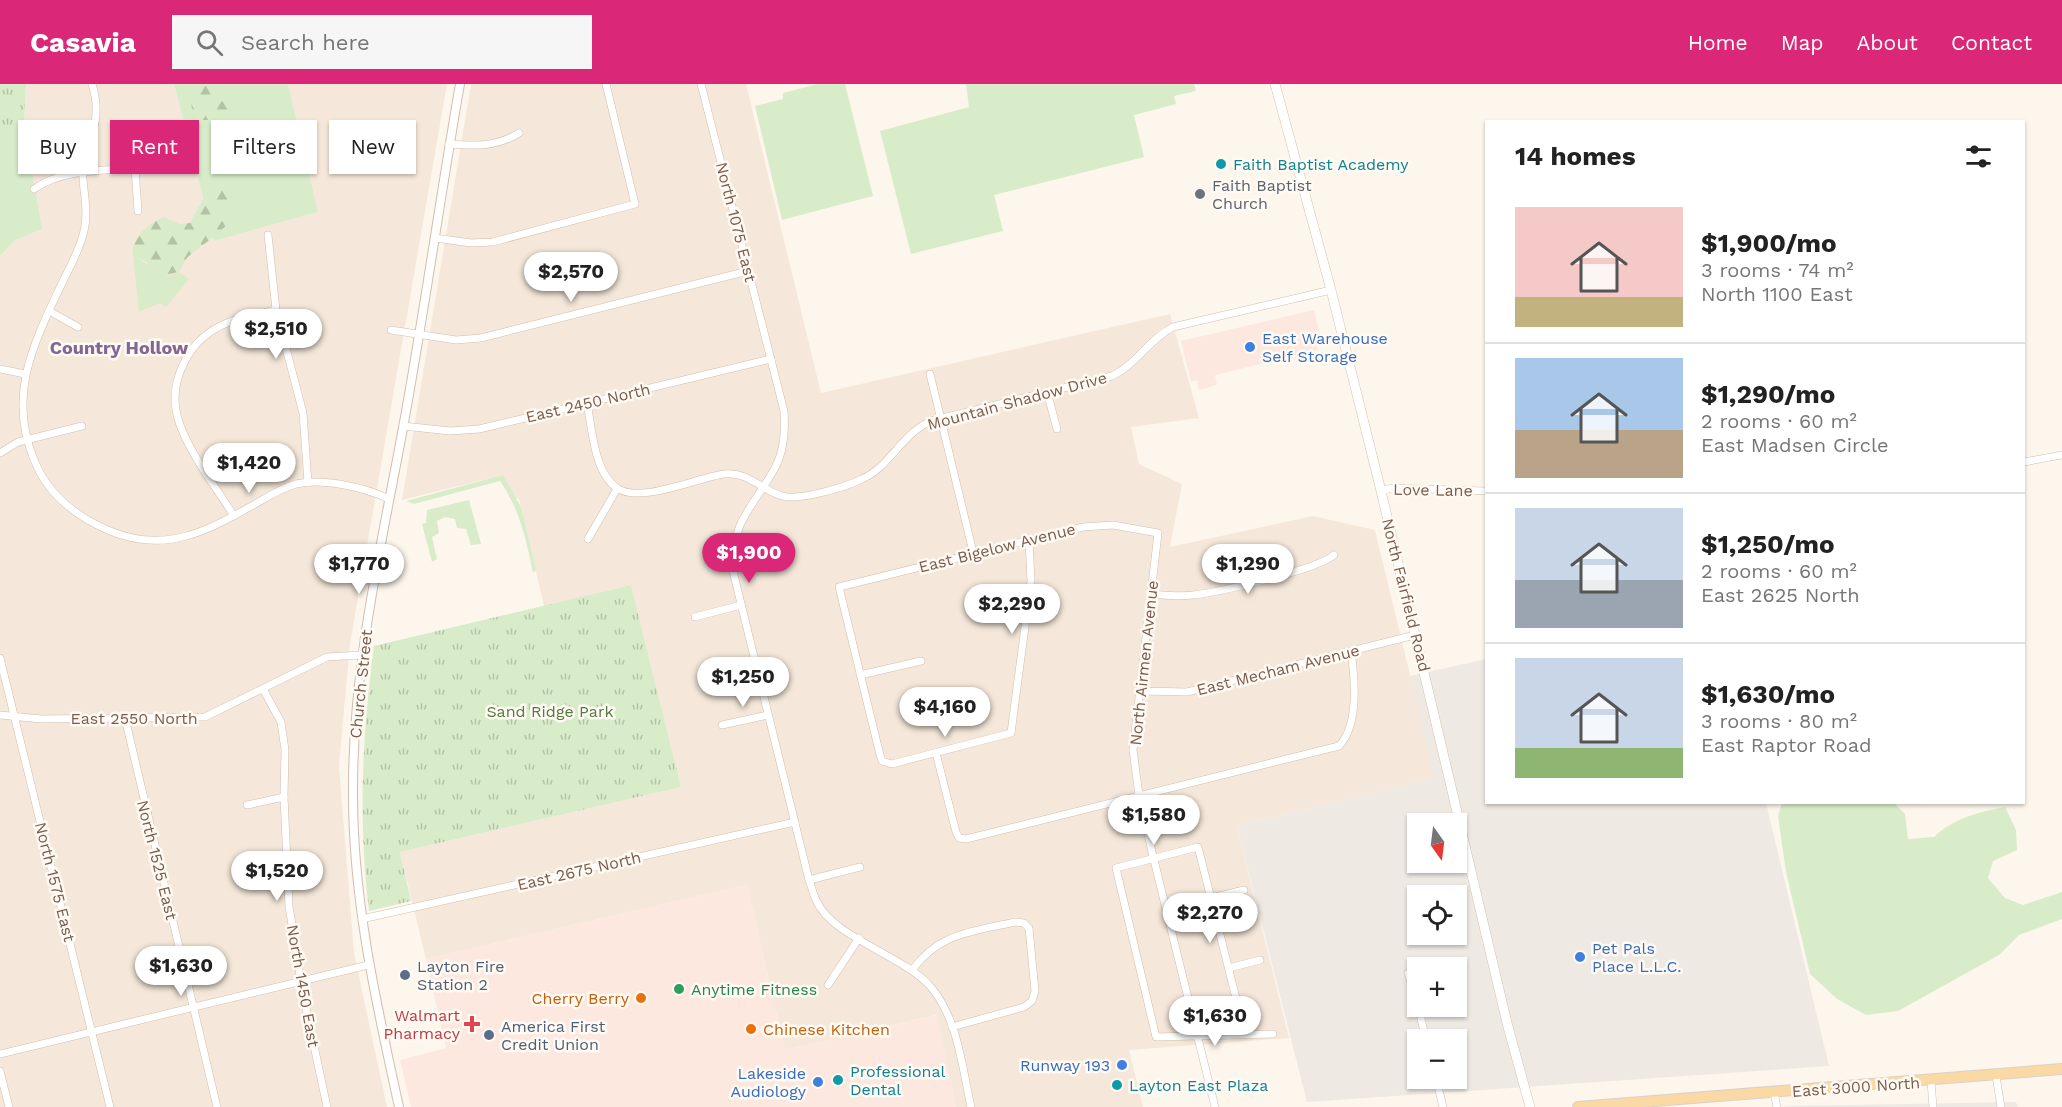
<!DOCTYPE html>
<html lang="en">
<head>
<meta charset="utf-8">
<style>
	body { margin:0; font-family:"Work Sans",sans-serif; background:#f6f6f6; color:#222; height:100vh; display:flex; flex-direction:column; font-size:22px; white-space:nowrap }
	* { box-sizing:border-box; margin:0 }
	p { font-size:20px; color:#767676 }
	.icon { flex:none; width:33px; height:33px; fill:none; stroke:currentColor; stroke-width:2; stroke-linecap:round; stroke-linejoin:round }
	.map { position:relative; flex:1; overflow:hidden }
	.details { position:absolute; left:1485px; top:36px; width:540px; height:684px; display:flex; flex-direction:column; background:#fff; border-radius:0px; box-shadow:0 2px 4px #0004 }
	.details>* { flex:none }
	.hud { position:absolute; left:18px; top:36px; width:570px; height:54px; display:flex; gap:12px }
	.needle { width:39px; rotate:166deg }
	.tools { position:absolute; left:1407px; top:729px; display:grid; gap:12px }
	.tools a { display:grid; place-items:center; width:60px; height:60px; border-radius:0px; background:#fff; box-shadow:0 2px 4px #0004; font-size:30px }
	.price { position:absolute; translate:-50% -51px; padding:0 14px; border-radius:21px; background:#fff; color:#222; font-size:20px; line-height:39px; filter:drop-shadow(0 2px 3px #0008) }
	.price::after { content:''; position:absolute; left:50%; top:36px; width:18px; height:14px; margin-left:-9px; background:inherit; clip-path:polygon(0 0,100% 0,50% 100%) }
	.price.on { background:#db2777; color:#fff }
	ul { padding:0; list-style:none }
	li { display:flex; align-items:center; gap:18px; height:150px; padding:0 30px }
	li+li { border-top:2px solid #e0e0e0 }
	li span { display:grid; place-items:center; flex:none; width:168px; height:120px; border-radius:0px; color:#555 }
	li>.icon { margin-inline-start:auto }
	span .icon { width:72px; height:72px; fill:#fffc; stroke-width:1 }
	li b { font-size:26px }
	h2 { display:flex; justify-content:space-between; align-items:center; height:72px; padding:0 30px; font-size:26px }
	.tag { padding:0 21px; border-radius:0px; background:#fff; box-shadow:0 2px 4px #0004; font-size:21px; line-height:54px }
	.tag.on { background:#db2777; color:#fff }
	header { display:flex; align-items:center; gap:36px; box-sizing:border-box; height:84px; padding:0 30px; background:#db2777; color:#fff }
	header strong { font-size:28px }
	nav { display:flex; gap:33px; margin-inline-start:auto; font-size:21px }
	.search { width:420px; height:54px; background:#f6f6f6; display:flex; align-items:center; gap:15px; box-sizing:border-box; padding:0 21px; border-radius:0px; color:#767676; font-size:22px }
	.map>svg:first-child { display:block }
	.residential { fill:#f5e8da }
	.commercial { fill:#fde8e0 }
	.industrial { fill:#efe9e4; fill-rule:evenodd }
	.green { fill:#d8ecc9 }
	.forest { fill:url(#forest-firs) }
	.park { fill:url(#park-tufts) }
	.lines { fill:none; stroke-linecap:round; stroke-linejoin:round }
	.minor-casing { stroke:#d1beb0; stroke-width:8 }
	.tertiary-casing { stroke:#d1beb0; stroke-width:10 }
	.secondary-casing { stroke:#d6c0b0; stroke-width:10 }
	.primary-casing { stroke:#dad1cd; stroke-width:12 }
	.minor { stroke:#fff; stroke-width:7 }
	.tertiary { stroke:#fff; stroke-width:8 }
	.secondary { stroke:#fff; stroke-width:9 }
	.primary { stroke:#fbd9a5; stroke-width:10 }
	.culture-dot { fill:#0f9aa8; stroke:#fffaf3; stroke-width:2 }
	.worship-dot { fill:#6b7280; stroke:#fffaf3; stroke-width:2 }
	.shop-dot { fill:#3f7fe0; stroke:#fffaf3; stroke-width:2 }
	.service-dot { fill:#5c6f8a; stroke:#fffaf3; stroke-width:2 }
	.leisure-dot { fill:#2e9e5b; stroke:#fffaf3; stroke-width:2 }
	.food-dot { fill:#e8710a; stroke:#fffaf3; stroke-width:2 }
	.health-dot { fill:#e0444e; stroke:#fffaf3; stroke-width:2 }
	.labels { text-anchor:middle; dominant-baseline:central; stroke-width:5; stroke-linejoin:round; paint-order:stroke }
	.culture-label { font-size:16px; fill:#0d838f; stroke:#fffaf3; text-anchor:start }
	.worship-label { font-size:16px; fill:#5b616d; stroke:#fffaf3; text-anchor:start }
	.street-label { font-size:16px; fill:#7a5c4d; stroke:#fffaf3 }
	.shop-label { font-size:16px; fill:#366cbe; stroke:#fffaf3; text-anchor:start }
	.park-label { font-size:16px; fill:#537a41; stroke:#fffaf3 }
	.service-label { font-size:16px; fill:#4e5e75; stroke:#fffaf3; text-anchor:start }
	.leisure-label { font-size:16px; fill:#27864d; stroke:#fffaf3; text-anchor:start }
	.food-label { font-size:16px; fill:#c56008; stroke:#fffaf3; text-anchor:end }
	.health-label { font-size:16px; fill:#be3a42; stroke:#fffaf3; text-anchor:end }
	.neighbourhood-label { font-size:18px; font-weight:bold; fill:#846695; stroke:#fffaf3 }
</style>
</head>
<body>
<header>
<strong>Casavia</strong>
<div class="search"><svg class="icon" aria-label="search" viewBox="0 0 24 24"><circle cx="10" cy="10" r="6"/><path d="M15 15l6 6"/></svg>Search here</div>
<nav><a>Home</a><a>Map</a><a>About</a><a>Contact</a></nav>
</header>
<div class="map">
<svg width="2062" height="1023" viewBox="0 0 2062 1023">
	<defs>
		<pattern id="forest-firs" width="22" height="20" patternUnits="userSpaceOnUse" patternTransform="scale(1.5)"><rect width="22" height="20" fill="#d8ecc9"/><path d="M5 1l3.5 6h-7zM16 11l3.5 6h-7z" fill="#b4c2a5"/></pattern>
		<pattern id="park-tufts" width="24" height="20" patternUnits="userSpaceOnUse" patternTransform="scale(1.5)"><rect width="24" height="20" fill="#d8ecc9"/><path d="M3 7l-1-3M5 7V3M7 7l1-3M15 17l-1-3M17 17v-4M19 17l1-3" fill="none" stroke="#b4c2a5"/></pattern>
	</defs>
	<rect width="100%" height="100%" fill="#fdf6ec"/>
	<g class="residential">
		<polygon points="26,0 174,0 214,157 318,128 288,0 447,0 350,560 339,681 354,869 387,1023 0,1023 0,172 15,156 41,145 24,42"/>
		<polygon points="471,0 746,0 821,309 1170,230 1199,334 1131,343 1139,380 1182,400 1170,463 1313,432 1375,446 1435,694 1237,742 1289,954 1129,966 1143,1023 956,1023 936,931 785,966 747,801 426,875 400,768 681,703 631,501 544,522 519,415 509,413 503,391 402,416"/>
	</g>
	<g class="commercial">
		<polygon points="1314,226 1322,258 1316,259 1318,266 1215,291 1217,301 1199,306 1197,296 1191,298 1181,257"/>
		<polygon points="747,801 785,966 937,931 956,1023 411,1023 400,976 446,964 426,875"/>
	</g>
	<g class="industrial">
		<path d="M 1486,575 L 1486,718 L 1766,719 L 1829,982 L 1307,1018 L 1237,742 L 1434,694 L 1410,592 ZM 1418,740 L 1456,740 L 1456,778 L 1418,778 ZM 1418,812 L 1456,812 L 1456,850 L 1418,850 ZM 1418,884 L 1456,884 L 1456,922 L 1418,922 ZM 1418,956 L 1456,956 L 1456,994 L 1418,994 Z"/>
		<polygon points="2016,1018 2018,1023 1782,1023 1790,1022"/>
	</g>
	<g class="green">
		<polygon points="174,0 288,0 318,128 214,157"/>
		<polygon points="818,0 845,0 873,112 782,136 755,22 783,15 783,9"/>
		<polygon points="966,0 1194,0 1196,7 1174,12 1176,20 1134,31 1144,73 994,111 1003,147 911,170 880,47 969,23"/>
		<polygon points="24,42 42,145 15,156 0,172 0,51"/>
		<polygon points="133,172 168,192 179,188 189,195 166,223 160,219 139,228"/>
		<path d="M 503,391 L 521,423 L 536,486 L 533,489 C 526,455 520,426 500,397 L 414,420 L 406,417 Z"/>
		<polygon points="469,416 481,460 471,461 466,445 457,444 455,435 445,433 437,437 439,449 432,453 437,475 432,478 422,440 426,439 427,426"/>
		<path d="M 1782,719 L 1894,719 L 1905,730 L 1908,755 L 1934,753 C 1954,734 1979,728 2005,723 L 2016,746 L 2017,766 L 1993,777 L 1988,794 L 2005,814 L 2023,821 L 2062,808 L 2062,835 L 2019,851 L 1999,871 L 1898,927 L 1866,931 L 1837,915 L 1810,890 L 1786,788 L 1778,732 Z"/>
	</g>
	<g class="forest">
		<path d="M 193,0 L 231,0 L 234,4 L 231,23 L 226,31 L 213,36 L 199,36 C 190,25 188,13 193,0 Z"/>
		<path d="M 209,104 L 223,105 L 238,117 C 231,146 210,154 189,172 C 185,175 182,183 179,188 L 159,192 L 147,178 L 133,172 C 131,153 148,140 164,133 L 180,140 L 190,139 Z"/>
	</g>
	<g class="park">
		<polygon points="0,0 26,0 24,42 0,62"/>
		<path d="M 631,501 L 681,703 L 400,768 L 411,817 L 369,827 C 358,733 362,655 374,562 Z"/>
	</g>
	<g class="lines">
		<defs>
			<g id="minor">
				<path d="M 92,0 C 97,16 98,33 92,49 C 89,58 84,65 83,75 C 80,99 90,122 84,147 C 80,165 71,181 63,197 C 34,259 6,311 35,378 C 49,412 77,433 110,447 C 166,470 207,447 255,420 C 268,413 281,404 296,400 C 323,394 364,403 389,415"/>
				<path d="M 701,0 L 784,327 C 788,385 766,392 742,437 C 734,453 733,471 733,487 L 809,796 C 812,803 813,811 817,818 C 833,853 902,871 930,902 C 958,934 962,983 971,1023"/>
				<path d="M 449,60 C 476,62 496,63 519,49"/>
				<path d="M 34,105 C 62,85 101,87 135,84 L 138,127"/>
				<polyline points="268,151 276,226 303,329 308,399"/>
				<polyline points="435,154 471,159 493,158 635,120 606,0"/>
				<polyline points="49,227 78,243"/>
				<polyline points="391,246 456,256 481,254 748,187"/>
				<polyline points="0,285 25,290"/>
				<polyline points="930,290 973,468"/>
				<polyline points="1047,308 1057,345"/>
				<path d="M 587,319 C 592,344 594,389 617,404 C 640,420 696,394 724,390 C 748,387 761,406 782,412 C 799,417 846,403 862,395 C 891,382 901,350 931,337 L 1112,292 C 1137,280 1149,255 1173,243 L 1331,206"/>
				<polyline points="403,342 450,347 479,345 771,275"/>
				<polyline points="0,369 18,358 82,342"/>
				<polyline points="2024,378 2062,371"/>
				<polyline points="1381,407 1392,404 1486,407"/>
				<path d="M 234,432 C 216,403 192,373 180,341 C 165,301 187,255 227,239 C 242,233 259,230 276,226"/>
				<polyline points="588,455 617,405"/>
				<polyline points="1029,456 1031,497 1011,649 892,680 882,677 880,671 839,503 1083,443 1113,441 1158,449 1133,666 1139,711 1152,768 1215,1023"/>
				<path d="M 1151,510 C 1165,511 1179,513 1193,511 C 1220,508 1316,486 1334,471"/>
				<polyline points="695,533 741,521"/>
				<polyline points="0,574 110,1023"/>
				<polyline points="860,591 921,577"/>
				<polyline points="263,605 281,638 285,666 284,713 289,822 302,905 327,1023"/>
				<polyline points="1139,607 1187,608 1415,551"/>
				<polyline points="0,631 41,635 205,633 327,573 361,571"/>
				<polyline points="125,634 217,1023"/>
				<polyline points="722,641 768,631"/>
				<path d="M 936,669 L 956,748 L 959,754 L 966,755 L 1339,662 C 1359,641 1355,595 1351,568"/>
				<polyline points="247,721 284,713"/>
				<polyline points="809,796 860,783"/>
				<polyline points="1211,814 1244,806"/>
				<polyline points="362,835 795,738"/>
				<polyline points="1229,884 1260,876"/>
				<path d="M 912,886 C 940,848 972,848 1015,838 L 1024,839 L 1029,844 L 1035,907 L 1032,917 L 1024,923 L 952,943"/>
				<polyline points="1408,889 1418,920"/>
				<polyline points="828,901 859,854"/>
				<polyline points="1418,922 1426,956"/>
				<polyline points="1245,950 1198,763 1116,784 1156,953 1273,950"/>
				<polyline points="0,970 368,881"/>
				<polyline points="0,987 9,1023"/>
				<polyline points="1996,992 2001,1023"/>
				<polyline points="1436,994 1443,1023"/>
				<polyline points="1931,997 1933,1023"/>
				<polyline points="1774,1009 1777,1023"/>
			</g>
			<path id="tertiary" d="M 399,1023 C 376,918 352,813 353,704 C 353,582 381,463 403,344 C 424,230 440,114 460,0"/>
			<polyline id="secondary" points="1275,0 1331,206 1381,407 1507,939 1530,1023"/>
			<polyline id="primary" points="1578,1023 2062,985"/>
		</defs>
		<use href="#minor" class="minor-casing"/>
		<use href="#tertiary" class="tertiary-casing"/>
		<use href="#secondary" class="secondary-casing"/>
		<use href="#primary" class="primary-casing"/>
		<use href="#minor" class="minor"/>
		<use href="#tertiary" class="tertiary"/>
		<use href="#secondary" class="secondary"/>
		<use href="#primary" class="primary"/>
	</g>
	<g class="culture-dot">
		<circle cx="1221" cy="80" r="6"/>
		<circle cx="838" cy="996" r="6"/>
		<circle cx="1117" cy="1001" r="6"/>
	</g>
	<circle class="worship-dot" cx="1200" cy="110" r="6"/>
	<g class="shop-dot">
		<circle cx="1250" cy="263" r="6"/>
		<circle cx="1580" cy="873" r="6"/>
		<circle cx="1122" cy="981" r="6"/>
		<circle cx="818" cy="998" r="6"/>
	</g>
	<g class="service-dot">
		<circle cx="405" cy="891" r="6"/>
		<circle cx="489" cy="951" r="6"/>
	</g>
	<circle class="leisure-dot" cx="679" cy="905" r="6"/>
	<g class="food-dot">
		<circle cx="641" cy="914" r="6"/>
		<circle cx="751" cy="945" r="6"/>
	</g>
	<path class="health-dot" d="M469 931h6v6h6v6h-6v6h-6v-6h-6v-6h6z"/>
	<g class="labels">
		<g class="culture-label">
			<text x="1233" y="80">Faith Baptist Academy</text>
			<text x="850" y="987">Professional<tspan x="850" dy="18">Dental</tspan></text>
			<text x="1129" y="1001">Layton East Plaza</text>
		</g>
		<g class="worship-label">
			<text x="1212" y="101">Faith Baptist<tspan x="1212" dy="18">Church</tspan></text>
		</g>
		<g class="street-label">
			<text transform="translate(736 138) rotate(76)">North 1075 East</text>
			<text transform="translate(1017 317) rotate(-15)">Mountain Shadow Drive</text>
			<text transform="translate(588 319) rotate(-13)">East 2450 North</text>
			<text transform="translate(1433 406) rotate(1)">Love Lane</text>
			<text transform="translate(997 464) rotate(-14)">East Bigelow Avenue</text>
			<text transform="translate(1406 511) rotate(76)">North Fairfield Road</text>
			<text transform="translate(1144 579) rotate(-84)">North Airmen Avenue</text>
			<text transform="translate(1278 586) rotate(-14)">East Mecham Avenue</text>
			<text transform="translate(361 600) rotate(-84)">Church Street</text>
			<text x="134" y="634">East 2550 North</text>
			<text transform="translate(157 776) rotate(76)">North 1525 East</text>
			<text transform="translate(579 787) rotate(-13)">East 2675 North</text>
			<text transform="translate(55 798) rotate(76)">North 1575 East</text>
			<text transform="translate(303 902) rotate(80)">North 1450 East</text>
			<text transform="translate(1856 1003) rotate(-4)">East 3000 North</text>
		</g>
		<g class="shop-label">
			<text x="1262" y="254">East Warehouse<tspan x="1262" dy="18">Self Storage</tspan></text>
			<text x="1592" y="864">Pet Pals<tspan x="1592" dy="18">Place L.L.C.</tspan></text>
			<text x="1110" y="981" text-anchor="end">Runway 193</text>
			<text x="806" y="989" text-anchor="end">Lakeside<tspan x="806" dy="18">Audiology</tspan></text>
		</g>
		<g class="park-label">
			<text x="550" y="627">Sand Ridge Park</text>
		</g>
		<g class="service-label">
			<text x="417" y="882">Layton Fire<tspan x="417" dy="18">Station 2</tspan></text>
			<text x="501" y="942">America First<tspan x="501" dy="18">Credit Union</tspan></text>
		</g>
		<g class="leisure-label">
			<text x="691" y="905">Anytime Fitness</text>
		</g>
		<g class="food-label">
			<text x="629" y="914">Cherry Berry</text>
			<text x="763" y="945" text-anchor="start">Chinese Kitchen</text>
		</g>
		<g class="health-label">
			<text x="460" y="931">Walmart<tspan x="460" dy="18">Pharmacy</tspan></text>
		</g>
		<g class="neighbourhood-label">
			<text x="119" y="263">Country Hollow</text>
		</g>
	</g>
</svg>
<div class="tools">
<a><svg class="needle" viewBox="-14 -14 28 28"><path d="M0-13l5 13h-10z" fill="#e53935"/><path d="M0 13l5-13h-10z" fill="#767676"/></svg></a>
<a><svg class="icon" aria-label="locate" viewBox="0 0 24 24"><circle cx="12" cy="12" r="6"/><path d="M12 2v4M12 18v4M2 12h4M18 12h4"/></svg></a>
<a>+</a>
<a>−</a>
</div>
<b class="price" style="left:571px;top:219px">$2,570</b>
<b class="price" style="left:276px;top:276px">$2,510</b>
<b class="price" style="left:249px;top:410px">$1,420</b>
<b class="price on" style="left:749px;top:500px">$1,900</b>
<b class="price" style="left:359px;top:511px">$1,770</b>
<b class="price" style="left:1248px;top:511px">$1,290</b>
<b class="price" style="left:1012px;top:551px">$2,290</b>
<b class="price" style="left:743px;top:624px">$1,250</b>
<b class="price" style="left:945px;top:654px">$4,160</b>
<b class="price" style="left:1154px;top:762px">$1,580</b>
<b class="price" style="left:277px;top:818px">$1,520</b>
<b class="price" style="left:1210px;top:860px">$2,270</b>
<b class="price" style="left:181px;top:913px">$1,630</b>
<b class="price" style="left:1215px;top:963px">$1,630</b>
<div class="hud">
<a class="tag">Buy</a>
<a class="tag on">Rent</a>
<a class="tag">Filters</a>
<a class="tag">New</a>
</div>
<section class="details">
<h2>14 homes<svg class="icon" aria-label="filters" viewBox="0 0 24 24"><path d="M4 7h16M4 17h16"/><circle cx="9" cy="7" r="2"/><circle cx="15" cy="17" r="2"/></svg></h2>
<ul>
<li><span style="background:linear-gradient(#f6c9c9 75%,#c2b280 0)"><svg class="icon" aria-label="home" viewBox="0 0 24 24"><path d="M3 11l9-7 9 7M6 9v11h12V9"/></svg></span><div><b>$1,900/mo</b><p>3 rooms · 74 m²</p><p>North 1100 East</p></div></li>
<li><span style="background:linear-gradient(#a9c7e8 60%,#b9a48a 0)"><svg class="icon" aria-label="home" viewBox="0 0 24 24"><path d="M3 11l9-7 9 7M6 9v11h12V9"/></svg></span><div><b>$1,290/mo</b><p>2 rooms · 60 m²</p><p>East Madsen Circle</p></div></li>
<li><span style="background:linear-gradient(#c9d6e8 60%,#9aa5b1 0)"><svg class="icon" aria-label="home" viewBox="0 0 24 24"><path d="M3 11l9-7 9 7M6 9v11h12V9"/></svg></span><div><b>$1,250/mo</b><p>2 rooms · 60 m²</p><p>East 2625 North</p></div></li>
<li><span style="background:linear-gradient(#c9d6e8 75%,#8fb573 0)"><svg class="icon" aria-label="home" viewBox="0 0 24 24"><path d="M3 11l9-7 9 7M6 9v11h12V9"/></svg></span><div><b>$1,630/mo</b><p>3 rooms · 80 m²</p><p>East Raptor Road</p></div></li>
</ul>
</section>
</div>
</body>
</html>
